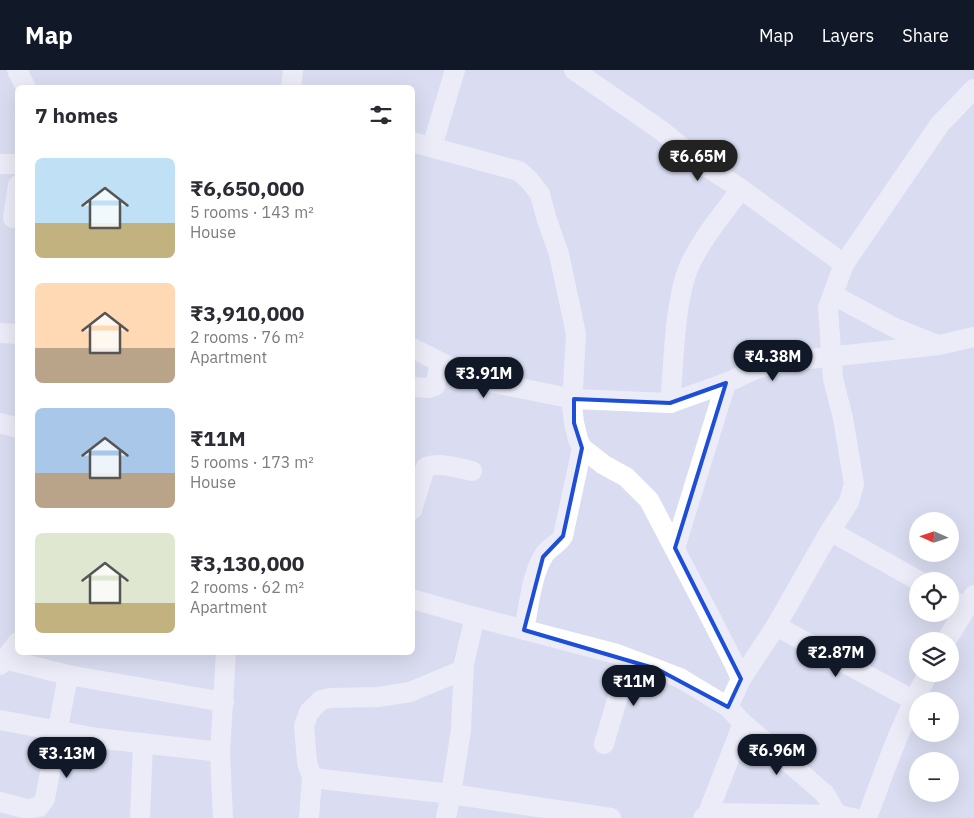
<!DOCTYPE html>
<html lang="en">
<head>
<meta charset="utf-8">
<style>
	body { margin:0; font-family:"IBM Plex Sans",sans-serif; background:#f7f7f7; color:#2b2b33; height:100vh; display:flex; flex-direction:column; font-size:19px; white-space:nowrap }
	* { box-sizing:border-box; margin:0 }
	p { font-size:16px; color:#7c7c81 }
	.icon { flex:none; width:28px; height:28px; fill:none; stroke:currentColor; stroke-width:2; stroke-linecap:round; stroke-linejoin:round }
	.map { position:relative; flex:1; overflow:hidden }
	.drawer { position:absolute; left:15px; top:15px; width:400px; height:570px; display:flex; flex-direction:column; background:#fff; border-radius:8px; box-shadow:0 5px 20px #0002 }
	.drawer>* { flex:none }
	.needle { width:32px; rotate:273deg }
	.buttons { position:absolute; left:909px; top:442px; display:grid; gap:10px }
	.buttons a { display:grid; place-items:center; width:50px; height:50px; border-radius:50%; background:#fff; box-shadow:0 5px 20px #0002; font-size:25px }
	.price { position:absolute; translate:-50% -42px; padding:0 11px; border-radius:18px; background:#111827; color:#fff; font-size:16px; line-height:32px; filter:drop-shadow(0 1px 2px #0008) }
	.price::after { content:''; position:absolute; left:50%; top:30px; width:15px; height:11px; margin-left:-8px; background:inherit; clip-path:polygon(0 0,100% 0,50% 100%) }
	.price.current { background:#222; color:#fff }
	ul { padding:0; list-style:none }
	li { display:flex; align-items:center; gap:15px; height:125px; padding:0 20px }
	li span { display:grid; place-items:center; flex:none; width:140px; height:100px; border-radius:8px; color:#555 }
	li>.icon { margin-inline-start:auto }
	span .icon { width:60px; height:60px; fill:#fffc; stroke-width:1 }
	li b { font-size:21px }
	h2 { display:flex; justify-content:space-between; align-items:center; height:60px; padding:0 20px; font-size:21px }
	header { display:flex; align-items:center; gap:30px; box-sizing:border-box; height:70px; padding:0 25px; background:#111827; color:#fff }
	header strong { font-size:24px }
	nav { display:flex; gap:28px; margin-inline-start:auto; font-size:18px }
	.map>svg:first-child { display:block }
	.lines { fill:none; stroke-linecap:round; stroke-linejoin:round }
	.street { stroke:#fff; stroke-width:20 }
	.marked { fill:none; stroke:#1d4ed8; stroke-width:4; stroke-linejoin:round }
</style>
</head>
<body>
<header>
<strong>Map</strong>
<nav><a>Map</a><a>Layers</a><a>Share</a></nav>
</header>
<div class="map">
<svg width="974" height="748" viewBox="0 0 974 748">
	<rect width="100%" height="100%" fill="#daddf1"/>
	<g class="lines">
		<g class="street">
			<polyline points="17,0 26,18"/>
			<polyline points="574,0 662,61 698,91 741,119 844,194"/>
			<polyline points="291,18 293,0"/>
			<path d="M 412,72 L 519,101 L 530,111 L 540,124 L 546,147 L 559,184 L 576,264 L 572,335 L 574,353 L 578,369 L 582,378 L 604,395 L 626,407 L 649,430 L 713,552 C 722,571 733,589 741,609"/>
			<polyline points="432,77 455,0"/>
			<polyline points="0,94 18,94"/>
			<polyline points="13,148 18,115"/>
			<polyline points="833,225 895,258 935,274"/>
			<polyline points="0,263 18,264"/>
			<polyline points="412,278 474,309 574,329 670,333 726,313 756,299 782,292 939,275 974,267"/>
			<polyline points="412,317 429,318 435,316 440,292"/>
			<path d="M 670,333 C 674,293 674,235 688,199 C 700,170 723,144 741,119"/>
			<polyline points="0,353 18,358"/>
			<path d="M 412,440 L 422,407 L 426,397 C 442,392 457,398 472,401"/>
			<polyline points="830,461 919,511"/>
			<polyline points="675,478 726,313"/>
			<polyline points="412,529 475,547 617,584 657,599 680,608 728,637 743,653 708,743 703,748"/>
			<polyline points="950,529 966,538"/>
			<polyline points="776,556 913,630"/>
			<path d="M 524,560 C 529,536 531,506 544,485 C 549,477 558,475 563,466 L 582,378"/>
			<polyline points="946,571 974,525"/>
			<polyline points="4,589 68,605 224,632"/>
			<polyline points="0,595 18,572"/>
			<polyline points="728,637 741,609 776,556 830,461 849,432 854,414 843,348 833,309 828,238 844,194 940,54 974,19"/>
			<polyline points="0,650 97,668 220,682"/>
			<polyline points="743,653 825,724 837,745 837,748"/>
			<polyline points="604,674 629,589"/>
			<polyline points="312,708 451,724 611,748"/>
			<polyline points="0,732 27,739 39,737 45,729 68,605"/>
			<polyline points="708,743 837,745 854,748"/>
			<polyline points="140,748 143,673"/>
			<polyline points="223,748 220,682 226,582"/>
			<polyline points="309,748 312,708 307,692 304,656 309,642 321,630 330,628 378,627 410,622 463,600"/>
			<polyline points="446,748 451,724 461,660 464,593 475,547"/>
			<path d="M 867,748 C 885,699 902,650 928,604"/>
		</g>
	</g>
	<path d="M0 0H974V748H0ZM 726,313 L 675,478 L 741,609 L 728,637 L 657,599 L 524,560 L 543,487 L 563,466 L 582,378 L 574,353 L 574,329 L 670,333 Z" fill="#daddf1" fill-opacity=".55" fill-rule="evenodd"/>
	<path class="marked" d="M 726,313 L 675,478 L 741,609 L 728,637 L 657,599 L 524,560 L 543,487 L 563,466 L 582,378 L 574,353 L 574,329 L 670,333 Z"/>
</svg>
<div class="buttons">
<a><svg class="needle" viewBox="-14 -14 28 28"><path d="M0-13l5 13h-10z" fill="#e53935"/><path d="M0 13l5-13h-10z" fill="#7c7c81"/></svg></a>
<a><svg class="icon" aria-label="locate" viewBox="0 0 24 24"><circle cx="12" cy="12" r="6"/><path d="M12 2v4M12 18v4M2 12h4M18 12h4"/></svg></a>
<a><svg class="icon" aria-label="layers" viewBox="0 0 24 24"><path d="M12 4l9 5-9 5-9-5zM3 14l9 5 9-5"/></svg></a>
<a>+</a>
<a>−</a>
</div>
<b class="price current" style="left:698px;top:112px">₹6.65M</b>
<b class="price" style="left:773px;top:312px">₹4.38M</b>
<b class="price" style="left:484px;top:329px">₹3.91M</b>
<b class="price" style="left:836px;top:608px">₹2.87M</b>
<b class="price" style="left:634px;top:637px">₹11M</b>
<b class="price" style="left:777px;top:706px">₹6.96M</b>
<b class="price" style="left:67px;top:709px">₹3.13M</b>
<section class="drawer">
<h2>7 homes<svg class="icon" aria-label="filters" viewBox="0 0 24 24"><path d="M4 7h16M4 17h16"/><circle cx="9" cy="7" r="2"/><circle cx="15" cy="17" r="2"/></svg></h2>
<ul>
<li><span style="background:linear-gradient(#bfe0f5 65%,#c2b280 0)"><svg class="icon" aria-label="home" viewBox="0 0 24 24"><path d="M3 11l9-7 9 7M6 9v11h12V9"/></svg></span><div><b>₹6,650,000</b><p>5 rooms · 143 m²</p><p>House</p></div></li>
<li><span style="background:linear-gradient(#ffd9b3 65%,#b9a48a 0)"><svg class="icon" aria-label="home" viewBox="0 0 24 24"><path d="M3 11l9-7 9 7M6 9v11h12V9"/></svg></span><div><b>₹3,910,000</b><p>2 rooms · 76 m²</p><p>Apartment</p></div></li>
<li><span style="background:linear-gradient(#a9c7e8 65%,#b9a48a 0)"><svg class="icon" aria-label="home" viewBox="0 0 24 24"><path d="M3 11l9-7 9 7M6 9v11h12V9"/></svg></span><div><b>₹11M</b><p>5 rooms · 173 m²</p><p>House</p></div></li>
<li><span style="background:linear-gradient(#dfe7d0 70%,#c2b280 0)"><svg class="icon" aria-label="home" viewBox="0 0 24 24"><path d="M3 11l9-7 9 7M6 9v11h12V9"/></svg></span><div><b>₹3,130,000</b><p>2 rooms · 62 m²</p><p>Apartment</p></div></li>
</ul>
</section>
</div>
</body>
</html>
